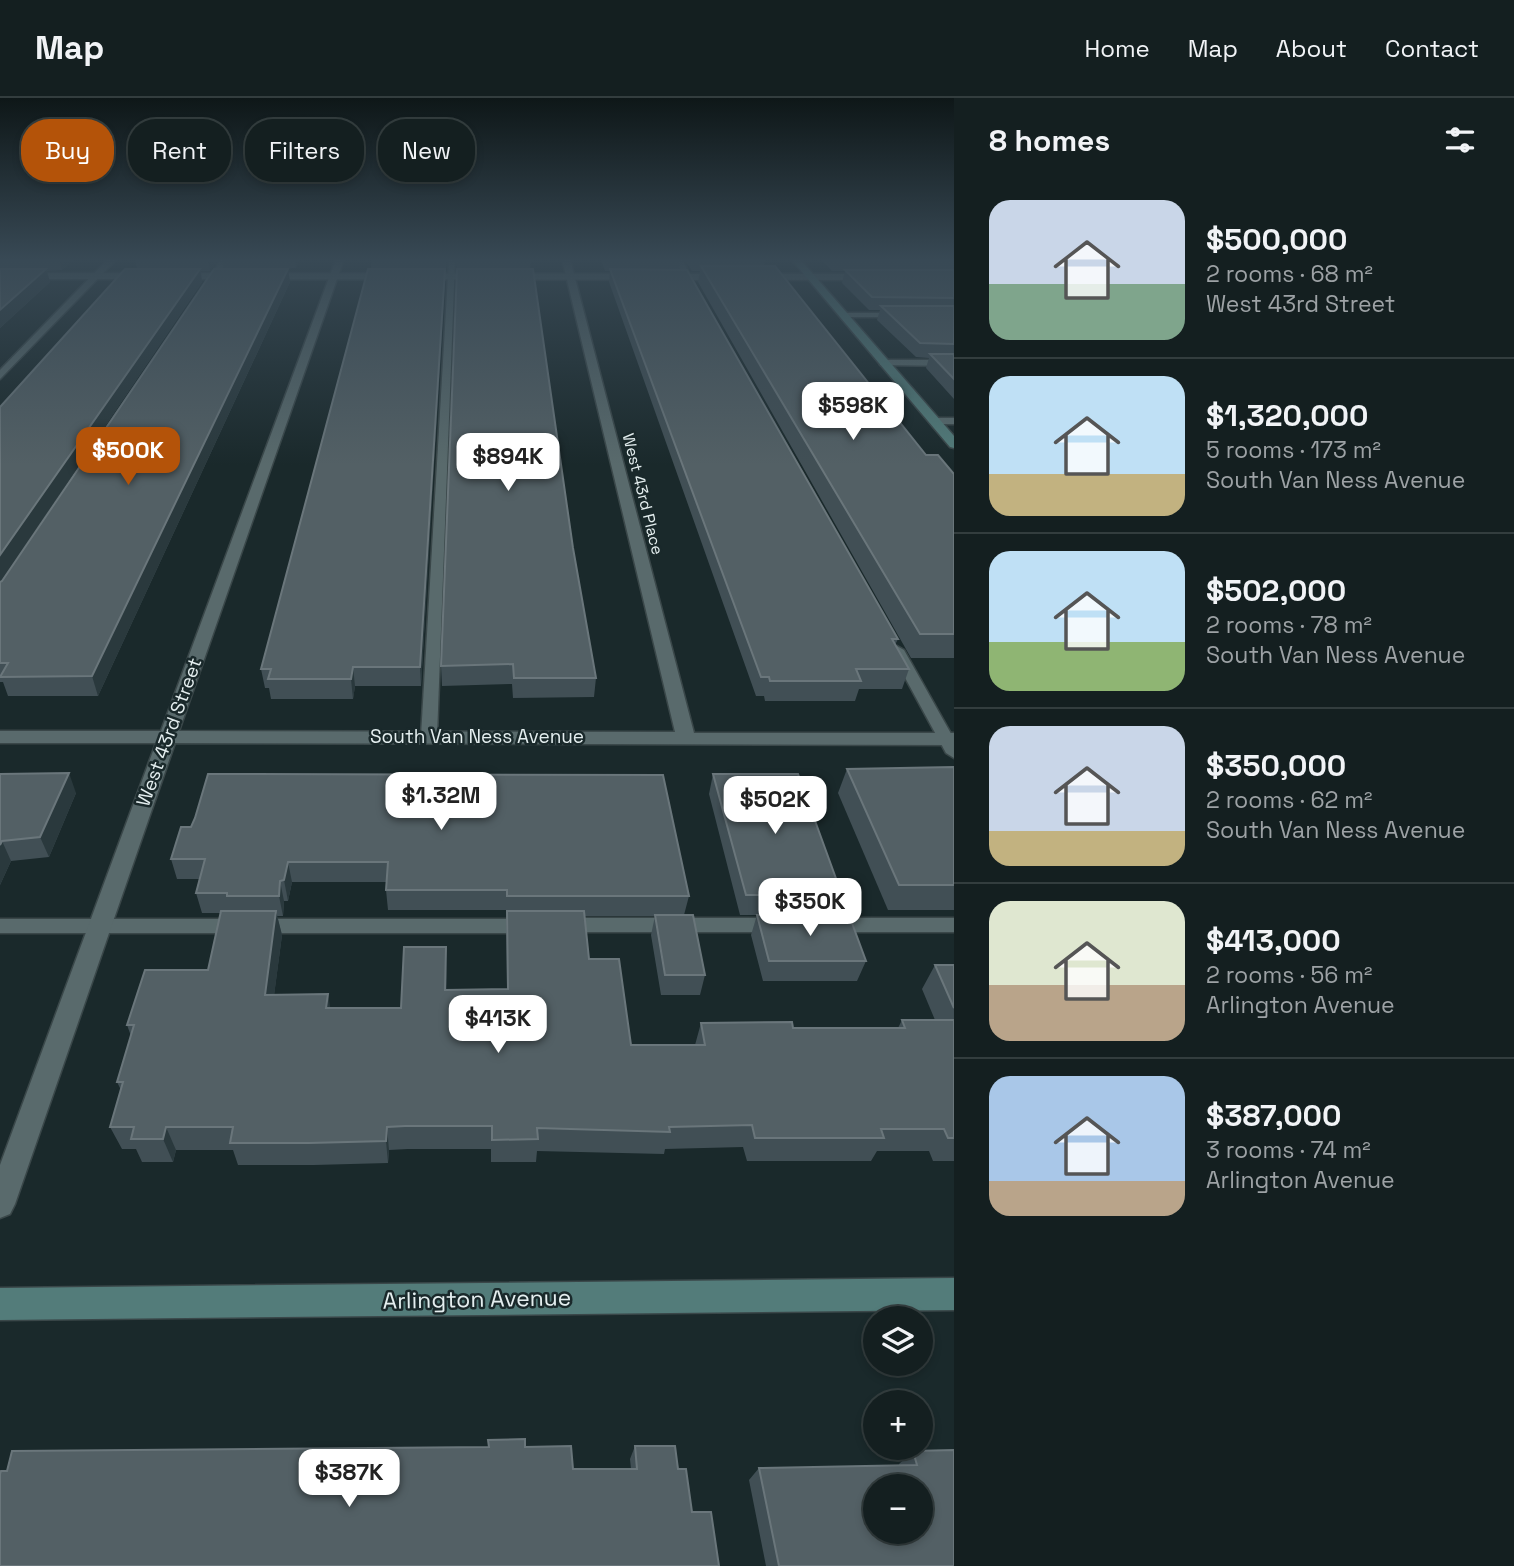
<!DOCTYPE html>
<html lang="en">
<head>
<meta charset="utf-8">
<style>
	body { margin:0; font-family:"Space Grotesk",sans-serif; background:#212c2d; color:#f1f3f6; height:100vh; display:flex; flex-direction:column; font-size:26px; white-space:nowrap }
	* { box-sizing:border-box; margin:0 }
	p { font-size:23px; color:#9da2a5 }
	.icon { flex:none; width:38px; height:38px; fill:none; stroke:currentColor; stroke-width:2; stroke-linecap:round; stroke-linejoin:round }
	.map { position:relative; flex:1; overflow:hidden }
	.panel { display:flex; flex-direction:column; background:#141f20; width:560px }
	.panel>* { flex:none }
	.hud { position:absolute; left:21px; top:21px; width:665px; height:63px; display:flex; gap:14px }
	.controls { position:absolute; left:863px; top:1208px; display:grid; gap:14px }
	.controls a { display:grid; place-items:center; width:70px; height:70px; border-radius:50%; background:#141f20; box-shadow:0 4px 10px #0003,0 0 0 2px #333d3e; font-size:35px }
	.price { position:absolute; translate:-50% -60px; padding:0 16px; border-radius:14px; background:#fff; color:#222; font-size:23px; line-height:46px; filter:drop-shadow(0 2px 4px #0008) }
	.price::after { content:''; position:absolute; left:50%; top:42px; width:21px; height:16px; margin-left:-10px; background:inherit; clip-path:polygon(0 0,100% 0,50% 100%) }
	.price.selected { background:#b45309; color:#fff }
	ul { padding:0; list-style:none }
	li { display:flex; align-items:center; gap:21px; height:175px; padding:0 35px }
	li+li { border-top:2px solid #333d3e }
	li span { display:grid; place-items:center; flex:none; width:196px; height:140px; border-radius:21px; color:#555 }
	li>.icon { margin-inline-start:auto }
	span .icon { width:84px; height:84px; fill:#fffc; stroke-width:1 }
	li b { font-size:30px }
	h2 { display:flex; justify-content:space-between; align-items:center; height:84px; padding:0 35px; font-size:30px }
	.chip { padding:0 24px; border-radius:28px; background:#141f20; box-shadow:0 4px 10px #0003,0 0 0 2px #333d3e; font-size:24px; line-height:63px }
	.chip.selected { background:#b45309; color:#fff }
	header { display:flex; align-items:center; gap:42px; box-sizing:border-box; height:98px; padding:0 35px; background:#141f20; border-bottom:2px solid #333d3e }
	header strong { font-size:33px }
	nav { display:flex; gap:38px; margin-inline-start:auto; font-size:24px }
	main { display:flex; flex:1; min-height:0 }
	.map>svg:first-child { display:block }
	.lines { fill:none; stroke-linecap:round; stroke-linejoin:round }
	.service-casing { stroke:#3a4749; stroke-width:3 }
	.minor-casing { stroke:#3a4749; stroke-width:3 }
	.tertiary-casing { stroke:#3a4749; stroke-width:3 }
	.secondary-casing { stroke:#3a4749; stroke-width:3 }
	.service { fill:#596a6c; fill-rule:evenodd }
	.minor { fill:#596a6c; fill-rule:evenodd }
	.tertiary { fill:#596a6c; fill-rule:evenodd }
	.secondary { fill:#537c7a; fill-rule:evenodd }
	.wall { fill:#414f55; fill-rule:evenodd }
	.shaded-wall { fill:#2a393d }
	.building { fill:#536065; stroke:#6a767b; stroke-width:2; fill-rule:evenodd }
	.labels { text-anchor:middle; dominant-baseline:central; stroke-width:5; stroke-linejoin:round; paint-order:stroke }
	.far-street-label { font-size:16px; fill:#e4eeef; stroke:#1a292b }
	.street-label { font-size:19px; fill:#e4eeef; stroke:#1a292b }
	.near-street-label { font-size:23px; fill:#e4eeef; stroke:#1a292b }
</style>
</head>
<body>
<header>
<strong>Map</strong>
<nav><a>Home</a><a>Map</a><a>About</a><a>Contact</a></nav>
</header>
<main>
<div class="map">
<svg width="954" height="1468" viewBox="0 0 954 1468">
	<rect width="100%" height="100%" fill="#1a292b"/>
	<g class="lines">
		<defs>
			<g id="service">
				<polygon points="221,161 228,161 208,193 202,193"/>
				<polygon points="449,161 455,161 437,638 429,643 421,638"/>
				<polygon points="675,161 682,161 698,194 692,194"/>
				<polygon points="840,215 902,215 906,217 902,219 843,219"/>
				<polygon points="954,320 954,326 935,326 930,323 935,320"/>
				<polygon points="897,548 904,552 954,641 954,660 946,655 890,552"/>
				<polygon points="562,820 776,820 783,822 786,827 783,832 776,834 562,834 555,832 552,827 555,822"/>
				<polygon points="832,820 954,820 954,834 832,834 825,832 822,827 825,822"/>
				<polygon points="0,821 531,821 538,823 541,828 538,833 531,835 0,835"/>
			</g>
			<g id="minor">
				<polygon points="108,161 117,161 0,281 0,272"/>
				<polygon points="336,161 344,161 179,633 675,634 562,161 570,161 694,635 954,635 954,647 175,645 15,1106 10,1116 0,1120 0,1067 156,645 0,645 0,633 161,633"/>
				<polygon points="884,262 954,262 954,268 880,267 880,263"/>
			</g>
			<polygon id="tertiary" points="0,175 873,176 877,179 873,182 0,181"/>
			<g id="secondary">
				<polygon points="791,161 800,161 954,338 954,350 950,349"/>
				<polygon points="954,1180 954,1212 0,1222 0,1190"/>
			</g>
		</defs>
		<use href="#service" class="service-casing"/>
		<use href="#minor" class="minor-casing"/>
		<use href="#tertiary" class="tertiary-casing"/>
		<use href="#secondary" class="secondary-casing"/>
		<use href="#service" class="service"/>
		<use href="#minor" class="minor"/>
		<use href="#tertiary" class="tertiary"/>
		<use href="#secondary" class="secondary"/>
	</g>
	<g class="wall">
		<polygon points="0,161 74,161 62,172 47,173 50,184 0,230"/>
		<polygon points="135,161 219,161 210,173 201,173 202,184 1,483 223,171 222,161 300,161 296,170 270,171 288,171 290,184 98,598 8,598 3,584 0,584 0,309 137,171"/>
		<polygon points="371,161 447,161 446,173 445,173 421,588 355,588 353,601 271,601 269,590 265,590 261,571 371,171"/>
		<polygon points="455,161 531,161 530,171 573,450 596,580 594,599 513,600 512,586 442,588 441,568 457,171"/>
		<polygon points="601,161 680,161 679,172 898,541 895,547 909,571 902,591 859,591 855,603 765,603 764,598 756,598 609,184 610,173 605,173"/>
		<polygon points="684,161 765,161 764,168 926,357 954,376 954,560 911,560 698,184 700,173 692,173"/>
		<polygon points="821,161 954,161 954,301 926,270 929,260 916,259 877,222 880,212 869,212 842,185 845,173 832,173"/>
		<polygon points="954,669 954,812 888,812 838,695 847,671"/>
		<polygon points="0,676 76,695 49,759 11,763 0,787"/>
		<polygon points="713,676 842,797 835,817 866,863 857,883 763,883 751,837 757,817 740,817 709,696"/>
		<path d="M 181,729 L 689,798 L 684,817 L 705,877 L 700,897 L 661,897 L 651,837 L 655,818 L 584,818 L 589,861 L 631,947 L 695,947 L 701,925 L 793,930 L 898,930 L 902,922 L 935,922 L 922,891 L 935,867 L 954,867 L 954,1063 L 933,1063 L 929,1053 L 877,1053 L 871,1063 L 747,1063 L 743,1049 L 665,1051 L 664,1056 L 537,1053 L 536,1064 L 491,1064 L 491,1051 L 408,1051 L 389,1052 L 388,1065 L 314,1067 L 238,1067 L 233,1052 L 176,1052 L 173,1064 L 142,1064 L 136,1051 L 122,1051 L 110,1029 L 121,992 L 117,984 L 131,938 L 127,927 L 208,872 L 221,815 L 202,815 L 196,795 L 199,781 L 177,781 L 171,761 ZM 292,784 L 387,784 L 386,792 L 388,812 L 506,812 L 507,891 L 446,892 L 447,873 L 401,910 L 330,910 L 274,897 L 282,837 L 277,818 L 283,818 L 284,803 L 288,803 Z"/>
		<polygon points="635,1348 678,1371 692,1414 719,1468 525,1349 573,1371 631,1371 630,1361"/>
		<polygon points="913,1353 954,1468 766,1468 749,1382 759,1370 899,1367 899,1366"/>
	</g>
	<g class="shaded-wall">
		<polygon points="59,161 74,161 62,172"/>
		<polygon points="208,161 219,161 210,173"/>
		<polygon points="295,161 300,161 296,170"/>
		<polygon points="46,171 50,184 0,230 0,212"/>
		<polygon points="200,171 202,184 0,485 0,457"/>
		<polygon points="288,171 290,184 98,598 92,578"/>
		<polygon points="445,171 445,184 421,588 420,569"/>
		<polygon points="353,569 355,588 353,601 351,581"/>
		<polygon points="69,675 76,695 49,759 40,739"/>
		<polygon points="2,743 11,763 0,787 0,747"/>
		<polygon points="288,764 292,784 288,803 284,782"/>
		<polygon points="280,783 284,803 283,818 279,798"/>
		<polygon points="276,813 282,837 271,921 265,897"/>
		<polygon points="446,849 447,873 446,916 445,892"/>
		<polygon points="328,896 332,920 326,910"/>
		<polygon points="166,1029 176,1052 173,1064 163,1041"/>
		<polygon points="387,1029 389,1052 388,1065 386,1043"/>
	</g>
	<g class="building">
		<polygon points="701,168 775,168 926,357 938,357 954,376 954,536 920,536"/>
		<polygon points="0,171 46,171 0,212"/>
		<polygon points="125,171 200,171 0,457 0,309"/>
		<polygon points="214,171 288,171 92,578 0,579 8,565 0,565 0,484 2,483"/>
		<polygon points="368,171 445,171 420,569 353,569 351,581 268,581 271,571 261,571"/>
		<polygon points="457,171 533,171 573,450 596,580 514,580 513,566 441,568"/>
		<polygon points="610,171 687,172 898,541 892,541 909,571 856,571 861,583 770,583 769,579 761,579"/>
		<polygon points="845,172 954,172 954,200 872,199"/>
		<polygon points="881,208 954,208 954,246 920,245"/>
		<polygon points="930,256 954,256 954,281"/>
		<polygon points="954,669 954,787 899,787 847,671"/>
		<polygon points="69,675 40,739 2,743 0,747 0,676"/>
		<polygon points="208,676 663,677 689,798 507,798 507,792 386,792 388,764 288,764 284,782 280,783 279,798 227,798 227,795 196,795 205,761 171,761 181,729 191,729 195,720"/>
		<polygon points="713,676 798,676 842,797 746,797"/>
		<polygon points="221,813 276,813 265,897 328,896 326,910 401,910 404,849 446,849 445,892 508,891 507,813 584,813 589,861 619,861 631,947 705,947 701,925 792,924 793,930 905,930 902,922 954,922 954,1040 948,1040 944,1031 881,1031 884,1040 755,1040 752,1027 669,1029 670,1034 537,1030 538,1041 492,1042 492,1028 405,1028 387,1029 386,1043 309,1045 230,1045 233,1029 166,1029 163,1041 131,1041 134,1029 110,1029 123,984 117,984 134,927 127,927 145,872 208,872"/>
		<polygon points="655,817 693,817 705,877 665,877"/>
		<polygon points="757,817 849,817 866,863 769,863"/>
		<polygon points="935,867 954,867 954,910"/>
		<polygon points="525,1341 525,1349 571,1348 573,1371 637,1371 635,1348 675,1348 678,1371 686,1371 692,1414 711,1414 719,1468 0,1468 0,1376 1,1373 7,1373 12,1353 489,1349 488,1342"/>
		<path d="M 954,1352 L 954,1468 L 779,1468 L 759,1370 L 917,1367 L 913,1353 ZM 875,1388 L 920,1388 L 920,1433 L 875,1433 Z"/>
	</g>
	<linearGradient id="sky" x2="0" y2="1"><stop stop-color="#0e1718"/><stop offset="0.44" stop-color="#384955"/><stop offset="1" stop-color="#384955" stop-opacity="0"/></linearGradient>
	<rect width="954" height="367" fill="url(#sky)"/>
	<g class="labels">
		<g class="far-street-label">
			<text transform="translate(643 396) rotate(76)">West 43rd Place</text>
		</g>
		<g class="street-label">
			<text transform="translate(169 634) rotate(-70)">West 43rd Street</text>
			<text x="477" y="638">South Van Ness Avenue</text>
		</g>
		<g class="near-street-label">
			<text transform="translate(477 1201) rotate(-1)">Arlington Avenue</text>
		</g>
	</g>
</svg>
<div class="controls">
<a><svg class="icon" aria-label="layers" viewBox="0 0 24 24"><path d="M12 4l9 5-9 5-9-5zM3 14l9 5 9-5"/></svg></a>
<a>+</a>
<a>−</a>
</div>
<b class="price" style="left:853px;top:344px">$598K</b>
<b class="price selected" style="left:128px;top:389px">$500K</b>
<b class="price" style="left:508px;top:395px">$894K</b>
<b class="price" style="left:441px;top:734px">$1.32M</b>
<b class="price" style="left:775px;top:738px">$502K</b>
<b class="price" style="left:810px;top:840px">$350K</b>
<b class="price" style="left:498px;top:957px">$413K</b>
<b class="price" style="left:349px;top:1411px">$387K</b>
<div class="hud">
<a class="chip selected">Buy</a>
<a class="chip">Rent</a>
<a class="chip">Filters</a>
<a class="chip">New</a>
</div>
</div>
<section class="panel">
<h2>8 homes<svg class="icon" aria-label="filters" viewBox="0 0 24 24"><path d="M4 7h16M4 17h16"/><circle cx="9" cy="7" r="2"/><circle cx="15" cy="17" r="2"/></svg></h2>
<ul>
<li><span style="background:linear-gradient(#c9d6e8 60%,#7fa58c 0)"><svg class="icon" aria-label="home" viewBox="0 0 24 24"><path d="M3 11l9-7 9 7M6 9v11h12V9"/></svg></span><div><b>$500,000</b><p>2 rooms · 68 m²</p><p>West 43rd Street</p></div></li>
<li><span style="background:linear-gradient(#bfe0f5 70%,#c2b280 0)"><svg class="icon" aria-label="home" viewBox="0 0 24 24"><path d="M3 11l9-7 9 7M6 9v11h12V9"/></svg></span><div><b>$1,320,000</b><p>5 rooms · 173 m²</p><p>South Van Ness Avenue</p></div></li>
<li><span style="background:linear-gradient(#bfe0f5 65%,#8fb573 0)"><svg class="icon" aria-label="home" viewBox="0 0 24 24"><path d="M3 11l9-7 9 7M6 9v11h12V9"/></svg></span><div><b>$502,000</b><p>2 rooms · 78 m²</p><p>South Van Ness Avenue</p></div></li>
<li><span style="background:linear-gradient(#c9d6e8 75%,#c2b280 0)"><svg class="icon" aria-label="home" viewBox="0 0 24 24"><path d="M3 11l9-7 9 7M6 9v11h12V9"/></svg></span><div><b>$350,000</b><p>2 rooms · 62 m²</p><p>South Van Ness Avenue</p></div></li>
<li><span style="background:linear-gradient(#dfe7d0 60%,#b9a48a 0)"><svg class="icon" aria-label="home" viewBox="0 0 24 24"><path d="M3 11l9-7 9 7M6 9v11h12V9"/></svg></span><div><b>$413,000</b><p>2 rooms · 56 m²</p><p>Arlington Avenue</p></div></li>
<li><span style="background:linear-gradient(#a9c7e8 75%,#b9a48a 0)"><svg class="icon" aria-label="home" viewBox="0 0 24 24"><path d="M3 11l9-7 9 7M6 9v11h12V9"/></svg></span><div><b>$387,000</b><p>3 rooms · 74 m²</p><p>Arlington Avenue</p></div></li>
</ul>
</section>
</main>
</body>
</html>
